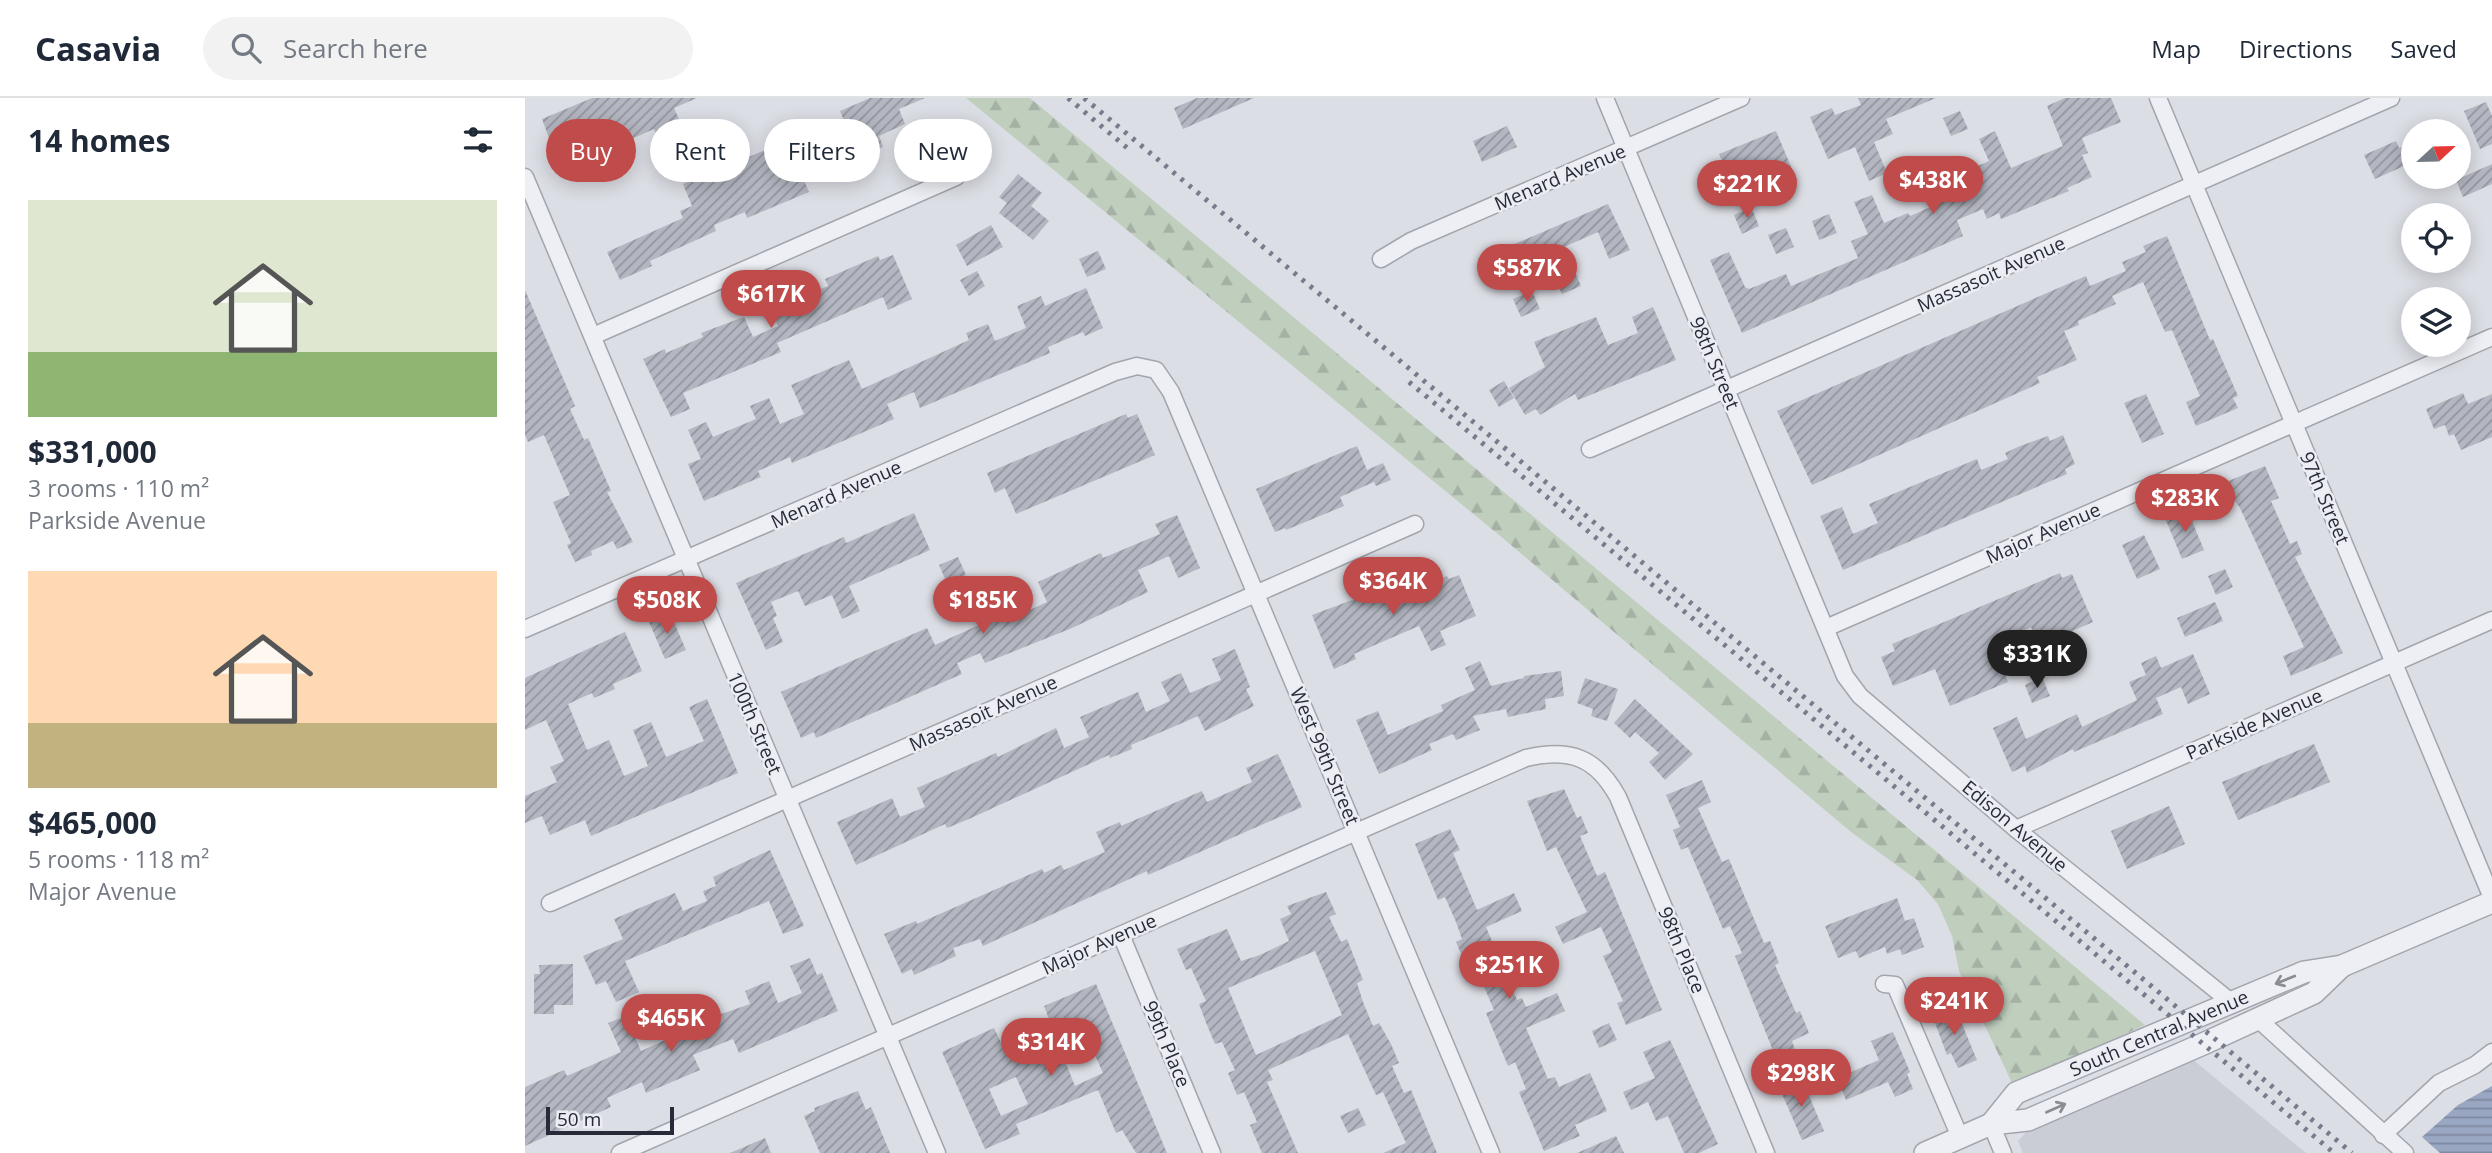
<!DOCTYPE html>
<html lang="en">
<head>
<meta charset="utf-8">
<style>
	body { margin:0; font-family:"Open Sans",sans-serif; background:#f2f2f3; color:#1f2937; height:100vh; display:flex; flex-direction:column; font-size:26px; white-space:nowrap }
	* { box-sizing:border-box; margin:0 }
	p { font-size:23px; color:#747a83 }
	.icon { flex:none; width:38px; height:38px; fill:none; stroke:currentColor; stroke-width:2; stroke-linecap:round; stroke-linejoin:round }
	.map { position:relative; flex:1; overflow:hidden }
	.side { display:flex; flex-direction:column; background:#fff; width:525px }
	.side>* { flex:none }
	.hud { position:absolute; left:21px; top:21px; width:665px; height:63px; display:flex; gap:14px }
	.needle { width:46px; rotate:68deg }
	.fabs { position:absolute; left:1876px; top:21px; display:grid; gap:14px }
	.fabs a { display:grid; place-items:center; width:70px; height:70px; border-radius:50%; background:#fff; box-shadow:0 4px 18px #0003; font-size:35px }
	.scale { position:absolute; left:21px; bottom:18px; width:128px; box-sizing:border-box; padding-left:7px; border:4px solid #272b39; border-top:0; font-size:19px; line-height:24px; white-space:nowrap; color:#272b39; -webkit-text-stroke:5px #ebedf3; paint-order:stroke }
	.price { position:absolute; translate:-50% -60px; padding:0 16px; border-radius:24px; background:#c04b4b; color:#fff; font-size:23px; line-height:46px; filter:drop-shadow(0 2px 4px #0008) }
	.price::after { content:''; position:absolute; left:50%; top:42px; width:21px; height:16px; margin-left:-10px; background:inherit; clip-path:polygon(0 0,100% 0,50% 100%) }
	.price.current { background:#222; color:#fff }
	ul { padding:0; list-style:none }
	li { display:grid; align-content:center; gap:14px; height:371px; padding:0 28px }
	li span { display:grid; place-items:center; height:217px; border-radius:0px; color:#555 }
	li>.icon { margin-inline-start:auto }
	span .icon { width:126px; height:126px; fill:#fffc; stroke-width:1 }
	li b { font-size:30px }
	h2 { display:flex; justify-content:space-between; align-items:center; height:84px; padding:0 28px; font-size:30px }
	.chip { padding:0 24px; border-radius:32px; background:#fff; box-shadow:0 4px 18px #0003; font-size:24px; line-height:63px }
	.chip.current { background:#c04b4b; color:#fff }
	header { display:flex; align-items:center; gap:42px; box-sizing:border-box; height:98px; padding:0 35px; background:#fff; border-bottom:2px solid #e0e1e3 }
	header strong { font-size:33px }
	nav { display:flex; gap:38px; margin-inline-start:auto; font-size:24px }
	.search { width:490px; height:63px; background:#f2f2f3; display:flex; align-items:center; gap:18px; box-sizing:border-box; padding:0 24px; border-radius:38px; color:#747a83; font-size:26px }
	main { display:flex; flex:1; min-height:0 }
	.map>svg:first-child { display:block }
	.built { fill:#cacdd5 }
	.forest { fill:url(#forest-firs) }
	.water { fill:url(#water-rules) }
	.building { fill:url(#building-hatch); fill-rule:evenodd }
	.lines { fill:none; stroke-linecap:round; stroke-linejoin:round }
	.minor-casing { stroke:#a2a5ae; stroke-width:19 }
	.tertiary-casing { stroke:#a2a5ae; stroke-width:24 }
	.minor { stroke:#eeeff4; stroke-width:16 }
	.tertiary { stroke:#eeeff4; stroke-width:21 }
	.rail { stroke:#777c8d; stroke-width:5; stroke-dasharray:3.5 7; stroke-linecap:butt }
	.oneway { stroke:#8a8d96 }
	.labels { text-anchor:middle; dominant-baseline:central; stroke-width:5; stroke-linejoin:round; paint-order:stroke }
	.street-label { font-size:19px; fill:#272b39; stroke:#ebedf3 }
</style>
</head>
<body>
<header>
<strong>Casavia</strong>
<div class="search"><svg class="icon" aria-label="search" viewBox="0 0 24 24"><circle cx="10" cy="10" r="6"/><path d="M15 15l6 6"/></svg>Search here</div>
<nav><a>Map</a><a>Directions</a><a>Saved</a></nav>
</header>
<main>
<section class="side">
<h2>14 homes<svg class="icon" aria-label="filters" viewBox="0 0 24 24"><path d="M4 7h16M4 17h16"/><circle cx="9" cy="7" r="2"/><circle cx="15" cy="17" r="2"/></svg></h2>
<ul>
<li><span style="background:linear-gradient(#dfe7d0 70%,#8fb573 0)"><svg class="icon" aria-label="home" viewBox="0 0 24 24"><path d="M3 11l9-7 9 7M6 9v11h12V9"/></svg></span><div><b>$331,000</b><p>3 rooms · 110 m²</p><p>Parkside Avenue</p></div></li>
<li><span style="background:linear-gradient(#ffd9b3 70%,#c2b280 0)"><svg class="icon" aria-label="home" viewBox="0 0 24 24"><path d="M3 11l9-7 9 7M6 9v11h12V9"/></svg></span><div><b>$465,000</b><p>5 rooms · 118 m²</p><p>Major Avenue</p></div></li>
</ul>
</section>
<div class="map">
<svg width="1967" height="1055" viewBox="0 0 1967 1055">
	<defs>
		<pattern id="forest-firs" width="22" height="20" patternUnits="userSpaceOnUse" patternTransform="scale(1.75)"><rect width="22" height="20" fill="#c0cebe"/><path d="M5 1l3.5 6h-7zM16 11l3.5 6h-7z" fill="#a5b1a4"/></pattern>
		<pattern id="water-rules" width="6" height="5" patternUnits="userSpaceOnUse" patternTransform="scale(1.75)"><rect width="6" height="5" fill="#9aa7c2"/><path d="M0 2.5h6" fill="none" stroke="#7e889f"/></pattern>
		<pattern id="building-hatch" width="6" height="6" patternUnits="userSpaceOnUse" patternTransform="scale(1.75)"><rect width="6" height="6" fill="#b4b7c1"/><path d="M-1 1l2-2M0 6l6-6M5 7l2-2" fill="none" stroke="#92959e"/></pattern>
	</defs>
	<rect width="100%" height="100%" fill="#dcdee5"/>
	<polygon class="built" points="1666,960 1781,1055 1498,1055 1493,1043 1505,1030"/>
	<polygon class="forest" points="441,0 505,0 1620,927 1488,987 1434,873 1427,838 1413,806 1392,782 1326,734 974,437"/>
	<polygon class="water" points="1967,988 1967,1055 1915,1055 1897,1039 1933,1007"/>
	<g class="building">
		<polygon points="67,0 172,0 149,10 157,28 132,38 129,31 88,49 79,28 51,40 63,69 44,77 38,62 33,64 17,21"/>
		<polygon points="345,0 400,0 374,11 380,26 354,38 358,49 346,54 348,60 325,70 312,40 324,35 315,13"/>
		<polygon points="672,0 729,0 658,31 649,10"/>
		<polygon points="1333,0 1411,0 1361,21 1368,36 1349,44 1362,75 1344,83 1330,49 1303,61 1285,19 1307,10 1310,17 1336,7"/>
		<polygon points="1540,0 1586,0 1596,24 1557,40 1563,55 1557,57 1567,79 1542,90 1544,93 1476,121 1474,115 1462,121 1458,111 1432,122 1438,138 1217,235 1185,162 1204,154 1220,189 1224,191 1261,176 1266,188 1333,160 1326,143 1343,136 1329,104 1347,97 1359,125 1383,115 1385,118 1449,90 1442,73 1464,63 1454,41 1470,33 1486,70 1538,48 1522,8"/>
		<polygon points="1961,4 1967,18 1967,46 1955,51 1939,13"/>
		<polygon points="1435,13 1443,31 1426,38 1418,20"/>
		<polygon points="982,28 992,49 957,64 948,43"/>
		<polygon points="1251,33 1267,71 1211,95 1194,56"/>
		<polygon points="1871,43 1874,50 1888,43 1888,64 1850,81 1839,57"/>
		<polygon points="250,48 259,69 271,64 284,94 222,120 220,114 189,127 191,133 125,163 127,168 95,182 82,154 158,120 155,113 167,108 158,86"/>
		<polygon points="1967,66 1967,86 1938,99 1931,82"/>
		<polygon points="493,76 517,95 506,108 524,123 508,142 474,115 482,105 474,99"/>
		<polygon points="1083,106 1105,152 1084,161 1073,134 1039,149 1056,188 1037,196 1020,158 982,174 973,153"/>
		<polygon points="1226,109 1234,128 1217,136 1209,117"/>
		<polygon points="1304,116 1312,135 1294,142 1287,123"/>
		<polygon points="466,127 478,149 442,168 431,147"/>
		<polygon points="1261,130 1269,149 1251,156 1243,137"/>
		<polygon points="1642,138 1685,242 1688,241 1713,298 1708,300 1713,310 1671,328 1661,304 1675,298 1647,232 1640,234 1618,184 1587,198 1591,206 1553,223 1554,227 1539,233 1552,262 1512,279 1515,285 1287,387 1252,313 1561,178 1565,188 1601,173 1597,164 1621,154 1618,148"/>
		<polygon points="573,153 581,171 562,179 554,161"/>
		<polygon points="368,157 387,201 363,212 358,199 252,245 256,254 158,295 165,311 146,319 118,261 140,251 141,255 178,239 176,235 219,219 228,239 253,228 241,200 260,192 269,212 294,201 290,193 303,188 300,181 353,158 355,162"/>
		<polygon points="452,173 460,188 444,198 435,182"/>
		<polygon points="561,190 578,230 560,238 558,234 523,249 525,255 395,310 389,294 362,306 369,321 267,365 265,359 233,373 236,379 179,403 163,366 176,361 163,332 181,324 188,339 231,321 225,308 244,300 255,326 279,316 266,287 324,262 337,291 444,242 441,235 463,226 470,243 501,230 492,208 516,198 520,208"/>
		<polygon points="0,192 50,308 45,311 59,342 63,340 86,393 82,394 108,444 92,451 88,443 66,453 67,457 50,464 42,447 46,445 28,404 45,397 19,337 3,344 0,337"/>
		<polygon points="1007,193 1015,211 996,219 988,201"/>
		<polygon points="1128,209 1151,262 1053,302 1050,296 1015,317 1011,311 1000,317 984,290 1020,269 1009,244 1071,219 1083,247 1113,235 1107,219"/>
		<polygon points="979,283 989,300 974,309 964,292"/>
		<polygon points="1938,295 1943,306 1967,296 1967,339 1936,352 1929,336 1924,338 1920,327 1909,331 1901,311"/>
		<polygon points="1621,296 1639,336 1617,345 1599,305"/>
		<polygon points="601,316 603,320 612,316 630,357 491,416 480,390 470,395 462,375"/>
		<polygon points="1538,337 1550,366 1540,371 1542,376 1318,472 1295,418 1317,409 1328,436 1353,425 1344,406 1452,361 1456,372 1483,361 1480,355 1495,348 1523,338 1525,343"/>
		<polygon points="832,348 842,372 858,365 866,382 851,388 849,384 815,399 819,408 761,432 760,430 750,434 731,391"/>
		<polygon points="1740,368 1754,400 1746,403 1765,446 1772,443 1777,456 1770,459 1818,555 1766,578 1758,558 1779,549 1715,410 1710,403 1704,405 1696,386"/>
		<polygon points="1662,411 1679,452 1657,461 1640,420"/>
		<polygon points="389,415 405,452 324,488 335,513 317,521 307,497 280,508 273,493 246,504 252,518 248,520 258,544 241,552 211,485 319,439 321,445"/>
		<polygon points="652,417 675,470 653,480 644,458 613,472 623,494 547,530 460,565 455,555 432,565 437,576 291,640 289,634 276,640 256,594 402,530 410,547 467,521 461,505 484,495 494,517 522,504 513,484 576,455 578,460 635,436 630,426"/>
		<polygon points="1619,437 1635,471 1612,481 1597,447"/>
		<polygon points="433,459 441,477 422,485 414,467"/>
		<polygon points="1700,471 1708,489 1691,497 1683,478"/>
		<polygon points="1535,475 1537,480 1547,476 1568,524 1531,540 1538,557 1521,564 1506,529 1468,548 1483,584 1425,608 1410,571 1368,588 1356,559 1370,553 1367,546"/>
		<polygon points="934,477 951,518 915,533 921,547 906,553 894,528 829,556 831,561 809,571 787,517 883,481 888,492 922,478 924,481"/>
		<polygon points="1690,504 1698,523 1660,539 1652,520"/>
		<polygon points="145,515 161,552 140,561 124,524"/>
		<polygon points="100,534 117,573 88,586 90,591 69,600 67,595 43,606 62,652 84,642 99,678 123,668 108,632 126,624 141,659 179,643 164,609 182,601 213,675 66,738 60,722 25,737 17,718 0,725 0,698 32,684 25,669 39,663 21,622 0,632 0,580"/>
		<polygon points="710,551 725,589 721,591 729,608 680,633 673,618 655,626 606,647 607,651 585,660 584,657 444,721 422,730 420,726 331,767 312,724 367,700 375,719 400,709 392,690 471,655 473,659 531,630 539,650 564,639 555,619 613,594 621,614 645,603 636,584 656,575 665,595 696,582 687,561"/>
		<polygon points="1668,556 1685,596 1663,606 1656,589 1631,600 1638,616 1549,654 1548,651 1502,675 1500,668 1487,674 1468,630 1492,619 1501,641 1552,616 1557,629 1612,602 1604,584 1621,577 1616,565 1631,558 1636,570"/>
		<polygon points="955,563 966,588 999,580 999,578 1036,573 1039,598 1020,601 1021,611 983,619 981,611 948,618 955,632 931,642 928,636 904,646 907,652 854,676 831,622 853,613 863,637 918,613 916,607 950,592 940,570"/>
		<polygon points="1517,579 1525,598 1507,605 1500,587"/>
		<polygon points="1060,580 1093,591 1082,623 1066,618 1068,611 1052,605"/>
		<polygon points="1110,601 1168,656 1140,682 1124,664 1134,655 1110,634 1105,640 1089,625"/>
		<polygon points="1789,646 1805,684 1713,722 1697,684"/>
		<polygon points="753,656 777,709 623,777 622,773 458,848 455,841 428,850 431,858 389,877 387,871 377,876 359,836 391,823 392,826 517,771 519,775 536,767 539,772 580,754 571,734 595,724 596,728 677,693 682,704 727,684 721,670"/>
		<polygon points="1177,682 1186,704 1173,710 1197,764 1204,761 1239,845 1245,843 1254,865 1250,867 1271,915 1275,913 1284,935 1267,943 1270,952 1251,960 1210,858 1217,855 1205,828 1198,831 1163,749 1156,752 1148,732 1155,729 1141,697"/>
		<polygon points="1039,691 1052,720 1056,718 1063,735 1055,738 1072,778 1080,774 1137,912 1101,927 1092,905 1098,903 1078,858 1087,854 1076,829 1038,846 1030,829 1062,814 1031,749 1022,753 1002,703"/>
		<polygon points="1644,708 1660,746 1602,771 1586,733"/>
		<polygon points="925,731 935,752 928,755 952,812 989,795 997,813 961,829 992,902 997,900 1001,909 1032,895 1040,913 1001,930 1023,981 1030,979 1034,989 1065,975 1082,1013 1050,1027 1055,1038 1019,1053 994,994 1001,991 990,964 983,968 961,915 969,912 956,882 949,885 931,844 937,841 931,824 920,799 913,802 890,746"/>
		<polygon points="245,752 279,828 258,836 244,803 100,863 114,894 91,904 81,883 71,887 58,858 98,841 89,821 150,795 158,813 182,803 178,793 191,788 188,779"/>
		<path d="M 801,794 L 811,816 L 804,819 L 816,844 L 822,841 L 838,882 L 832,885 L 838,904 L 848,928 L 854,925 L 866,946 L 874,965 L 867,968 L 879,995 L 886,992 L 912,1055 L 858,1055 L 881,1045 L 858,994 L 851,997 L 823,936 L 743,972 L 748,982 L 742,984 L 773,1055 L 737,1055 L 725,1027 L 732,1024 L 719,994 L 712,997 L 703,975 L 710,972 L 697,944 L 690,946 L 682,927 L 674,906 L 681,903 L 666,870 L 661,872 L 652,851 L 702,831 L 716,863 L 735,857 L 764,843 L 755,821 L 766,816 L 762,808 ZM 790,853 L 817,917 L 731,957 L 703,890 Z"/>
		<polygon points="1372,800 1380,823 1389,820 1399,849 1377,857 1375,851 1362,856 1360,849 1334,860 1331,853 1313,860 1300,828"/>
		<polygon points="285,860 292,877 297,875 313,913 214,955 208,941 168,957 175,972 121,995 117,984 82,1000 86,1009 0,1048 0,989 39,972 42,978 96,954 83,925 101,918 116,953 180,924 179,922 225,906 220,893 244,883 253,905 277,895 265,868"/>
		<polygon points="48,866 48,907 29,907 29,916 9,916 9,876 15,876 14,867"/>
		<path d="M 571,886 L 642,1055 L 611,1055 L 597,1032 L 591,1035 L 573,992 L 491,1026 L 495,1036 L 460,1051 L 417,954 L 469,930 L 484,961 L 531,941 L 550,988 L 578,975 L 553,920 L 528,931 L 519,908 ZM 491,979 L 503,1006 L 476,1018 L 464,991 Z"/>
		<polygon points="1429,907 1452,962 1433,970 1426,955 1422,957 1407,917"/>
		<polygon points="1084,925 1092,942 1074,950 1067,933"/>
		<polygon points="1368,934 1385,974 1382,976 1388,991 1370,999 1363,984 1321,1002 1312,980 1354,962 1346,943"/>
		<polygon points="1145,942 1193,1046 1174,1055 1159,1055 1143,1018 1131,1023 1123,1004 1106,1012 1098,994 1130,980 1118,954"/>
		<polygon points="1276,979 1299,1033 1277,1042 1254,989"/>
		<polygon points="333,993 341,1012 346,1009 365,1055 295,1055 279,1018 290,1013 289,1010"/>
		<polygon points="833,1010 841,1027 823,1035 815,1018"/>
		<polygon points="1091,1038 1099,1055 1052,1055"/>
		<polygon points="240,1040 246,1055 205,1055"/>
	</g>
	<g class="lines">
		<defs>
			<g id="minor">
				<polyline points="1080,0 1320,578 1335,598 1491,731 1706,904"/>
				<polyline points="1633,0 1967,800"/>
				<polyline points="0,79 412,1055"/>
				<polyline points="856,161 886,143 1216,0"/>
				<polyline points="68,238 431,79"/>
				<polyline points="1065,351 1866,0"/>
				<polyline points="1301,530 1967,239"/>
				<polyline points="0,531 590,274 612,268 631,272 646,294 966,1055"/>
				<polyline points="1491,731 1967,522"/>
				<polyline points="25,805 890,426"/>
				<polyline points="596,837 687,1055"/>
				<polyline points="1359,886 1370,887 1435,1039"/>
				<polyline points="1733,921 1880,1055"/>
				<polyline points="1466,1026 1478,1055"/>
				<polyline points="1858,1037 1914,985 1950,967 1967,954"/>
				<path d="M 95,1055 L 1001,660 C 1045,650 1071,659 1093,699 L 1241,1055"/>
			</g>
			<g id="tertiary">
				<polyline points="1466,1026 1491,995 1779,874 1817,868 1967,804"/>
				<polyline points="1400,1055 1466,1026 1503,1022 1678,946 1789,895 1817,868"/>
			</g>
		</defs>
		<use href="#minor" class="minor-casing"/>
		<use href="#tertiary" class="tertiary-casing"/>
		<use href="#minor" class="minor"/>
		<use href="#tertiary" class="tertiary"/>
		<g class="rail">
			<polyline points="543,0 607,54"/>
			<polyline points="559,0 1827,1055"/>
			<polyline points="884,284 1809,1055"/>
		</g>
	</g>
	<defs><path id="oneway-shaft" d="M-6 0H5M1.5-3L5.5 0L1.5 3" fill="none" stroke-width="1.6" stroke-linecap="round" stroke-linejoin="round" transform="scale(1.75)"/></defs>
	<g class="oneway">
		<use href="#oneway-shaft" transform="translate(1760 882) rotate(158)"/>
		<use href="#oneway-shaft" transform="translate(1531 1010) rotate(-24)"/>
	</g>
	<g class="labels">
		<g class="street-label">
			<text transform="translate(1035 79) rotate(-23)">Menard Avenue</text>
			<text transform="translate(1466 176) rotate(-24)">Massasoit Avenue</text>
			<text transform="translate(1190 265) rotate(67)">98th Street</text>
			<text transform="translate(311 396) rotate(-24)">Menard Avenue</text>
			<text transform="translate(1800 400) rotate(67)">97th Street</text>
			<text transform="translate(1518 435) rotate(-24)">Major Avenue</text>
			<text transform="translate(458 615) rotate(-24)">Massasoit Avenue</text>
			<text transform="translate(230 625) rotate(67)">100th Street</text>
			<text transform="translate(1729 626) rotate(-24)">Parkside Avenue</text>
			<text transform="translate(800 658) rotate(67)">West 99th Street</text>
			<text transform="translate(1490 728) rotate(40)">Edison Avenue</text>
			<text transform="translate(574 846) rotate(-24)">Major Avenue</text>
			<text transform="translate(1157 852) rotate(67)">98th Place</text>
			<text transform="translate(1634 935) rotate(-23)">South Central Avenue</text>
			<text transform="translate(642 946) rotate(67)">99th Place</text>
		</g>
	</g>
</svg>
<div class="fabs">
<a><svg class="needle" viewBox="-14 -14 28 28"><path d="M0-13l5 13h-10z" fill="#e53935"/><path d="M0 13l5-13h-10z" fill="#747a83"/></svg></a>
<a><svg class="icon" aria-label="locate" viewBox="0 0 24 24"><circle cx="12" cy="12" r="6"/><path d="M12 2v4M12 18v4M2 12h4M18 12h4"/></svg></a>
<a><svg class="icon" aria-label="layers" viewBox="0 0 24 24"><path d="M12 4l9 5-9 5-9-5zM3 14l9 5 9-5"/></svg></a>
</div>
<div class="scale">50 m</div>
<b class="price" style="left:1408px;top:118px">$438K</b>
<b class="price" style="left:1222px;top:122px">$221K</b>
<b class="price" style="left:1002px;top:206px">$587K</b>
<b class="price" style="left:246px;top:232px">$617K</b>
<b class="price" style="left:1660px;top:436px">$283K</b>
<b class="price" style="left:868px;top:519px">$364K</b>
<b class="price" style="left:142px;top:538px">$508K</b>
<b class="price" style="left:458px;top:538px">$185K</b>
<b class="price current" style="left:1512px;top:592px">$331K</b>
<b class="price" style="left:984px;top:903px">$251K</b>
<b class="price" style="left:1429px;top:939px">$241K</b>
<b class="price" style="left:146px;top:956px">$465K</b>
<b class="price" style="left:526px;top:980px">$314K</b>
<b class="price" style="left:1276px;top:1011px">$298K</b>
<div class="hud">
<a class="chip current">Buy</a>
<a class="chip">Rent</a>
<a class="chip">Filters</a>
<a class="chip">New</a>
</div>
</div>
</main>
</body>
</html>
